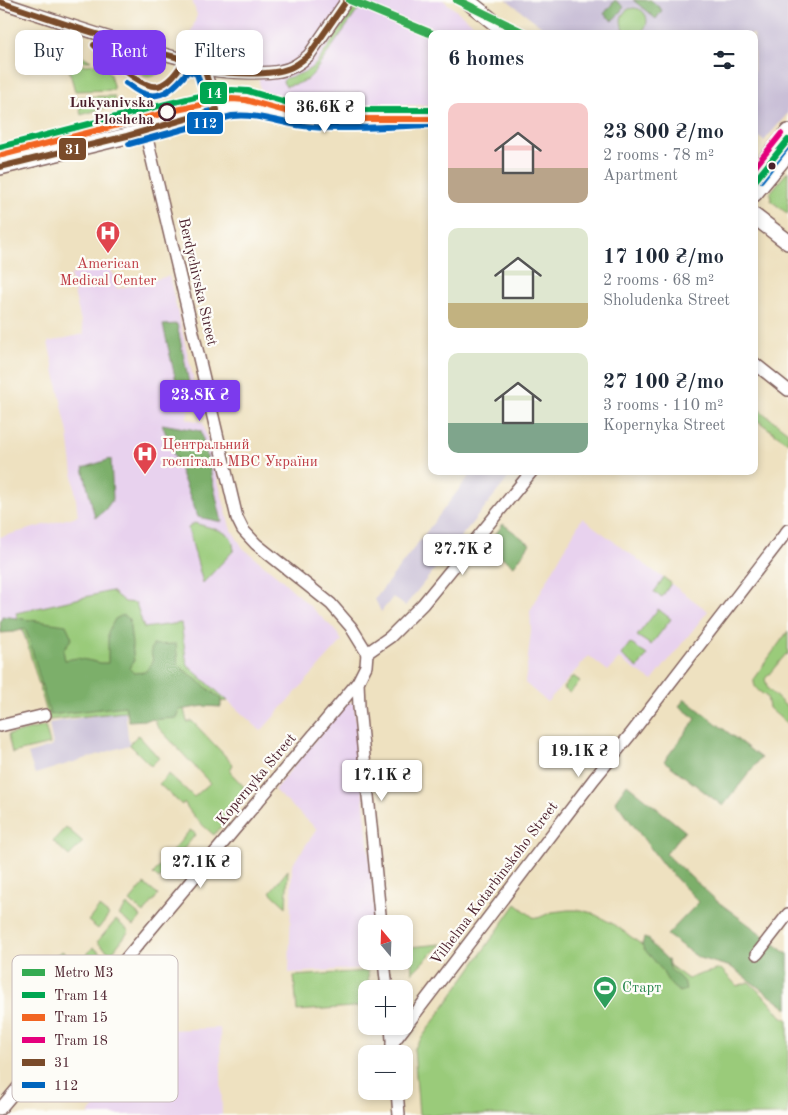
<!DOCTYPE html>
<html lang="en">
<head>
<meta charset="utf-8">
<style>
	body { margin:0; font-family:"Old Standard TT",serif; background:#f6f6f7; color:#1f2937; height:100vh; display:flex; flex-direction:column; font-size:19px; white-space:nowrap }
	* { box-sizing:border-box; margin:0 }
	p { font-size:16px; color:#747a83 }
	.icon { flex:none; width:28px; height:28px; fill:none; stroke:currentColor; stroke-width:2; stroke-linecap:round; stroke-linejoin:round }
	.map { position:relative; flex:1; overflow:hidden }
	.side { position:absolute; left:428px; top:30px; width:330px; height:445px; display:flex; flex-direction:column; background:#fff; border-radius:10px; box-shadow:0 2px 8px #0003 }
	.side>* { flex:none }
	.top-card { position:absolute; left:15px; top:30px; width:338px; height:45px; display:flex; gap:10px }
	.needle { width:32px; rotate:341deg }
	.fabs { position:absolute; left:358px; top:915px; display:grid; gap:10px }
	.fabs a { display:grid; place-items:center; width:55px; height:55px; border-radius:10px; background:#fff; box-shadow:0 2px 8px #0003; font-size:25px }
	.price { position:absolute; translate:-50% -42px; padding:0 11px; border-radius:5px; background:#fff; color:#222; font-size:16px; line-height:32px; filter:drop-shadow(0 1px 2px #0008) }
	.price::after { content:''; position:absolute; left:50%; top:30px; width:15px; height:11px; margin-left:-8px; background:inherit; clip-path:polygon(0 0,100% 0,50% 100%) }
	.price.active { background:#7c3aed; color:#fff }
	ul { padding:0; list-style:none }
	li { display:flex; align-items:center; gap:15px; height:125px; padding:0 20px }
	li span { display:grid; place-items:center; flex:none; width:140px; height:100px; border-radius:10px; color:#555 }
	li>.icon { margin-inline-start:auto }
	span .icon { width:60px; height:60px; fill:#fffc; stroke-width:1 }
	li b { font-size:21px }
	h2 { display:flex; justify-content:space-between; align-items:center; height:60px; padding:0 20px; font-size:21px }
	.chip { padding:0 18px; border-radius:10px; background:#fff; box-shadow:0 2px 8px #0003; font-size:18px; line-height:45px }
	.chip.active { background:#7c3aed; color:#fff }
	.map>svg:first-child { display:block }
	.built { fill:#e8d2ee }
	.industrial { fill:#c9bfd7 }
	.green { fill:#9acb7a; stroke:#727552 }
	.forest { fill:#7baf6a; stroke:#62674a }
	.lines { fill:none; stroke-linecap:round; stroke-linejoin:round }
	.minor-casing { stroke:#83635f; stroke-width:14 }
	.secondary-casing { stroke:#83635f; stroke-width:18 }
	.minor { stroke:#fff; stroke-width:11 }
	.secondary { stroke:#fff; stroke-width:15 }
	.bus-1-casing { stroke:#fdfcf7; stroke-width:10 }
	.bus-2-casing { stroke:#fdfcf7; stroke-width:10 }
	.bus-1 { stroke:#7a4b2a; stroke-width:6 }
	.bus-2 { stroke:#0065bd; stroke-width:6 }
	.tram-1-casing { stroke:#fdfcf7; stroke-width:10 }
	.tram-2-casing { stroke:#fdfcf7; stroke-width:10 }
	.tram-3-casing { stroke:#fdfcf7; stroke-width:10 }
	.tram-1 { stroke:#00a651; stroke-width:6 }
	.tram-2 { stroke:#f26522; stroke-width:6 }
	.tram-3 { stroke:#e5007d; stroke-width:6 }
	.metro-1-casing { stroke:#fdfcf7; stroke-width:11 }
	.metro-1 { stroke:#35ab52; stroke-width:8 }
	.stop-dot { fill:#fdfcf7; stroke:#4a1f2b; stroke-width:2.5 }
	.bus-dot { fill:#4a1f2b; stroke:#fdfcf7; stroke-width:2 }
	.labels { text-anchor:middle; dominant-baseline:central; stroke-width:4.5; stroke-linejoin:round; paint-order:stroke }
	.stop-label { font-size:15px; font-weight:bold; fill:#4a1f2b; stroke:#fdfcf7; text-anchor:end }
	.health-label { font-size:15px; fill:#be3a42; stroke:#fdfcf7 }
	.street-label { font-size:15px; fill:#4a1f2b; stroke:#fdfcf7 }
	.leisure-label { font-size:15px; fill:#27864d; stroke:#fdfcf7; text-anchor:start }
	.key { fill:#fdfcf7; stroke:#c7baba; stroke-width:1 }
	.key-label { font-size:14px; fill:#4a1f2b }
	.line-badge { stroke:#fdfcf7; stroke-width:2 }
	.badge-label { font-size:14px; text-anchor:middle; font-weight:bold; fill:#fff }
</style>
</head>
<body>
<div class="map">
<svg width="788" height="1115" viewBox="0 0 788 1115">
	<rect width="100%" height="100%" fill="#fdfcf7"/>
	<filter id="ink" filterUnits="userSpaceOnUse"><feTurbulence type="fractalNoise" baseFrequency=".02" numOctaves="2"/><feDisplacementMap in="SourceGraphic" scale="10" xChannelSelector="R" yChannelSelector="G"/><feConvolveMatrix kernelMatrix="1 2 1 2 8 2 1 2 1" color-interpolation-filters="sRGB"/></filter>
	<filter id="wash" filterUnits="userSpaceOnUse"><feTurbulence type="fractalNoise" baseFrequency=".0096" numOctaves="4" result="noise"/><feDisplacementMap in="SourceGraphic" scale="20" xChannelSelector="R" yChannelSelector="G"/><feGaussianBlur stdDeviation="1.12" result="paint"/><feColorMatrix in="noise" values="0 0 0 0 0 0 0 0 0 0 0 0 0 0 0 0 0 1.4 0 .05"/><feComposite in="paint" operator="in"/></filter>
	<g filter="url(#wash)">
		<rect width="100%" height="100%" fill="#eee1c0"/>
		<g class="built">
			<polygon points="192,0 443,0 486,34 431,34 431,105 317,105 260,90 258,70 210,66 197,58 184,53 197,15"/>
			<polygon points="110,265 117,289 169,276 193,377 187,419 203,422 230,527 243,548 281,579 335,630 342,641 261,731 228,701 125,711 26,641 15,617 0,621 0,537 78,516 68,433 48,342 84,334 70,275"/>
			<polygon points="582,518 708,611 652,681 619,659 608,671 589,656 547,702 525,683 531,631 530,611"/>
			<polygon points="349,702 354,703 376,924 366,924 366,961 380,961 380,967 289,973 292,865 317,829 274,790 345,704"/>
			<polygon points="220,1028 222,1115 88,1115 164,1030"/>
		</g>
		<g class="industrial">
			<polygon points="507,0 788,0 788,113 764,141 757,135 754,139 754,34 552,34"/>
			<polygon points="473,471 514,471 405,606 393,597 381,612 375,599"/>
			<polygon points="125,711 129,745 35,774 28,754 53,746 49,723"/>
		</g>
		<g class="green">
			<path d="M 357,4 L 358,10 L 313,74 L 307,80 L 297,84 L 286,86 L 284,84 L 283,81 L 286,78 C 298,75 308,72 317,63 Z"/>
			<circle cx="634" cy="21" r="13"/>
			<polygon points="63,47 73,50 91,61 67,61"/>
			<path d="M 119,54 L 160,68 L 160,72 C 155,76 150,78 144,76 L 117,56 Z"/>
			<polygon points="97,64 110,73 114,90 75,91 68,66"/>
			<polygon points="114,96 116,105 81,115 77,97"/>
			<polygon points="788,171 788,214 771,201 770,193"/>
			<polygon points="754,406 788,432 788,443 754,418"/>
			<path d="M 194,523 C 203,526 226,530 231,538 C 233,541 233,546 234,550 L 203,583 L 188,528 Z"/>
			<polygon points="664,578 671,583 662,597 654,592"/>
			<polygon points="111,591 125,602 136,603 144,628 181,623 187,665 228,701 49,720 26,640 16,613"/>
			<polygon points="658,609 671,619 651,645 637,636"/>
			<path d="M 788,631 L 788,655 L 786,654 L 765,679 L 768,689 L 788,708 L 788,723 L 785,722 L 769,708 L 767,697 C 759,691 753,689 754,678 Z"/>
			<polygon points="630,643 647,655 638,668 621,655"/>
			<polygon points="573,676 580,681 570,693 563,688"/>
			<path d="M 184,709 L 187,722 L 192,721 L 233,764 L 230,772 L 249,792 L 214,835 C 202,825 192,816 184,802 L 182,805 L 159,784 L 169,774 L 194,797 L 210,783 L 157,726 L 155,719 L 177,718 L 179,710 Z"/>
			<polygon points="45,726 50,744 12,753 8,735"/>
			<polygon points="138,735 159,758 151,766 129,744"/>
			<polygon points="66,827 83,842 69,856 53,841"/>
			<polygon points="190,830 196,834 159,879 153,874"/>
			<polygon points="288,870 286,907 270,892"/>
			<polygon points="144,884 158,895 144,913 130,901"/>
			<polygon points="516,904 533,917 538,918 552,912 568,910 581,910 592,913 615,925 688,979 701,974 721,969 737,986 749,982 768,1000 781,1016 788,1020 788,1115 419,1115 414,1049"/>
			<polygon points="127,905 141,917 133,926 119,915"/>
			<polygon points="99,907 109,915 98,929 88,921"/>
			<polygon points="116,920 129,931 111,954 97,942"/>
			<polygon points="441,944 412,973 410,947"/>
			<polygon points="93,947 107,958 87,984 73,972"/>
			<polygon points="62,951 72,960 66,969 54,958 58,953 59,954"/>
			<polygon points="368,971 369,989 366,989 366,1006 297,1011 294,976"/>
		</g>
		<g class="forest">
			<polygon points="615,0 624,7 613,21 604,14"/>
			<polygon points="633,0 651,0 662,10 656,19"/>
			<polygon points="177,324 189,383 176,381 163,325"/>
			<polygon points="162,424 201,431 222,522 198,517"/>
			<polygon points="111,459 113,499 105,510 95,518 83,468"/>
			<polygon points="503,524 530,544 514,566 487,546"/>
			<polygon points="123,615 129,619 134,661 129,668 134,673 145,672 153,662 151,650 153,645 176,644 178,665 221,699 221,707 204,706 179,710 177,718 129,721 125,706 50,715 29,639 25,629 14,632 1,633 0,624 2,616 66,625 72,638 63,650 65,660 77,658 101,663 108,663 108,632 115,619"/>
			<polygon points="685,699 761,758 723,806 664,761 696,719 679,706"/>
			<polygon points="627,784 685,831 666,854 717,901 788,954 788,1009 731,967 699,958 667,935 699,902 664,866 615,801"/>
			<path d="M 644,938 L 650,940 L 653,946 L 668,960 L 670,969 L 681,979 L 685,984 L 686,990 L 680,992 C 666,984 667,976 657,964 C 652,957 646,953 642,945 Z"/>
		</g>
	</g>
	<g filter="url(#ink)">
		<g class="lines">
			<defs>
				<g id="minor">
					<path d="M 0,2 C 61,22 121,43 182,59 C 190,61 196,66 204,68 C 217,73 265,74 280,71 C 292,69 301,63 309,55 L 347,0"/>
					<polyline points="204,68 217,110"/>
					<polyline points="145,130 237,518 243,530 256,544 331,604 351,627 367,653"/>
					<polyline points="754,363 788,390"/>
					<polyline points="358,682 359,707 381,924"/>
					<polyline points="0,726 45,715"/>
					<polyline points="757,954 788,914"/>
					<polyline points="384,961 387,989"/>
					<polyline points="391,1026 393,1054"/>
					<polyline points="392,1044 594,779 630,735 788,530"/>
					<polyline points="397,1091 399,1115"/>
					<polyline points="0,1109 358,682 366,666 367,653 390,637 423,604 532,471"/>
				</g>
				<g id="secondary">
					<polyline points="466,0 509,34"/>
					<polyline points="0,167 127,136 230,107 243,106 267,109 310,118 331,119 431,116"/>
					<polyline points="754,174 788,132"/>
					<polyline points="754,194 788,153"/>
					<polyline points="754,216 788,242"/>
				</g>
			</defs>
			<use href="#minor" class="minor-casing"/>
			<use href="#secondary" class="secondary-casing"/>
			<use href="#minor" class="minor"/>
			<use href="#secondary" class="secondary"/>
			<defs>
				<g id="bus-1">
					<path d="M 0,2 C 59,22 118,42 179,58 C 190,61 199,67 211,70 C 231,74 271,76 290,68 C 297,65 303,60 309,55 L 347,0"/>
					<path d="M 94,45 C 105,55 143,90 158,86 C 170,83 178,70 185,60"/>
					<polyline points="178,58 204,68 217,110"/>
					<polyline points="0,167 127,136 217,110"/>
				</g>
				<g id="bus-2">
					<path d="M 126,83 C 131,86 136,91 142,93 C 162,102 178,84 188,71 L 197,74 L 209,113"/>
					<path d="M 129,144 L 232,116 C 260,113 284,125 312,127 C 351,130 392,126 431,125"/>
					<polyline points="761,180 788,146"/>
				</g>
			</defs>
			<use href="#bus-1" class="bus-1-casing"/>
			<use href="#bus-2" class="bus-2-casing"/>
			<use href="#bus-1" class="bus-1"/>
			<use href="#bus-2" class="bus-2"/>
			<defs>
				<g id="tram-1">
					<polyline points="0,147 170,103 212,93 232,90 248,91 309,109 319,110 431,110"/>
					<polyline points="754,182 788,140"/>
				</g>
				<polyline id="tram-2" points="2,155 172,111 214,102 232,99 246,100 307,117 319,119 431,119"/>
				<polyline id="tram-3" points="754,168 781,134"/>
			</defs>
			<use href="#tram-1" class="tram-1-casing"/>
			<use href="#tram-2" class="tram-2-casing"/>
			<use href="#tram-3" class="tram-3-casing"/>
			<use href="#tram-1" class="tram-1"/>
			<use href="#tram-2" class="tram-2"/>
			<use href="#tram-3" class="tram-3"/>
			<defs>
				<g id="metro-1">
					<polyline points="350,0 432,34"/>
					<polyline points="457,0 526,34"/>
				</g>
			</defs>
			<use href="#metro-1" class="metro-1-casing"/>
			<use href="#metro-1" class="metro-1"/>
		</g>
	</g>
	<defs>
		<symbol id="hospital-pin" viewBox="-11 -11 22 30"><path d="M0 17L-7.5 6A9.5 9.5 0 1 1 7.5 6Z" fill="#e0444e" stroke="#fdfcf7"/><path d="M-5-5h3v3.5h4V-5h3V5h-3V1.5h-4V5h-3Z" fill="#fff"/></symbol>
		<symbol id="stadium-pin" viewBox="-11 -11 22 30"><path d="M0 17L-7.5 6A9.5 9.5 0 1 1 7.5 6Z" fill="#2e9e5b" stroke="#fdfcf7"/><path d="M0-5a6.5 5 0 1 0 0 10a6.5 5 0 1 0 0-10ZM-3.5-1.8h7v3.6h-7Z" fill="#fff"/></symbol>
	</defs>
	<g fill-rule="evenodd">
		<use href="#hospital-pin" x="94" y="219" width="28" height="38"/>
		<use href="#hospital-pin" x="131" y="440" width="28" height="38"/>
		<use href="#stadium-pin" x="591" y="974" width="28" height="38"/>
	</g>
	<circle class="stop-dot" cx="167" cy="112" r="8"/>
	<circle class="bus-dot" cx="772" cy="166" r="4.5"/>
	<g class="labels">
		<g class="stop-label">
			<text x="154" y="103">Lukyanivska<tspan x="154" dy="17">Ploshcha</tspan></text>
		</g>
		<g class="health-label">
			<text x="108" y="264">American<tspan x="108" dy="17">Medical Center</tspan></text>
			<text x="162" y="445" text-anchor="start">Центральний<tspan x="162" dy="17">госпіталь МВС України</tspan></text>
		</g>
		<g class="street-label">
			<text transform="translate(197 282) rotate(77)">Berdychivska Street</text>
			<text transform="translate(257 780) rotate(-50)">Kopernyka Street</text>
			<text transform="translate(495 884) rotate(-53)">Vilhelma Kotarbinskoho Street</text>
		</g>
		<g class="leisure-label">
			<text x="622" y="988">Старт</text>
		</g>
	</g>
	<rect x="12" y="955" width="166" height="147" rx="8" class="key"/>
	<rect x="22" y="969" width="23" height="7" fill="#35ab52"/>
	<rect x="22" y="992" width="23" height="6" fill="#00a651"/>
	<rect x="22" y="1014" width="23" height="7" fill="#f26522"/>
	<rect x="22" y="1037" width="23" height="6" fill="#e5007d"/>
	<rect x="22" y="1059" width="23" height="7" fill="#7a4b2a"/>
	<rect x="22" y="1082" width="23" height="6" fill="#0065bd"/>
	<g class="key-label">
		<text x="54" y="977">Metro M3</text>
		<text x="54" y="1000">Tram 14</text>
		<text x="54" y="1022">Tram 15</text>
		<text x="54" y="1045">Tram 18</text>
		<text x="54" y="1067">31</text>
		<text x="54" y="1090">112</text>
	</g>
	<g class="line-badge">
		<rect x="199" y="81" width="29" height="24" rx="5" fill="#00a651"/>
		<rect x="186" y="111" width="38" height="24" rx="5" fill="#0065bd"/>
		<rect x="58" y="137" width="29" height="24" rx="5" fill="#7a4b2a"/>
	</g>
	<g class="badge-label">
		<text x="214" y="98">14</text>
		<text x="205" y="128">112</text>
		<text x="73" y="154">31</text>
	</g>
</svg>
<div class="fabs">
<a><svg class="needle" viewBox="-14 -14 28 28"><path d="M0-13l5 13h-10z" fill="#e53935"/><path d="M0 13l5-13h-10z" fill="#747a83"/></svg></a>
<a>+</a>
<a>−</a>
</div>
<b class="price" style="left:325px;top:134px">36.6K ₴</b>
<b class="price active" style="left:200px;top:422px">23.8K ₴</b>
<b class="price" style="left:463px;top:576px">27.7K ₴</b>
<b class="price" style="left:579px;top:778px">19.1K ₴</b>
<b class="price" style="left:382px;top:802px">17.1K ₴</b>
<b class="price" style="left:201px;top:889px">27.1K ₴</b>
<div class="top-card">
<a class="chip">Buy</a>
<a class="chip active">Rent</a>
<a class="chip">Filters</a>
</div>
<section class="side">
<h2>6 homes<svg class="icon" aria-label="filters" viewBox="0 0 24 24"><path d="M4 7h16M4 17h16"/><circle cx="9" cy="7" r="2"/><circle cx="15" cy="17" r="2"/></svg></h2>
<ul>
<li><span style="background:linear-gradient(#f6c9c9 65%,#b9a48a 0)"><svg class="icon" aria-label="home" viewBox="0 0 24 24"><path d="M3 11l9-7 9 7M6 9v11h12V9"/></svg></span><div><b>23 800 ₴/mo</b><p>2 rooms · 78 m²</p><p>Apartment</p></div></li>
<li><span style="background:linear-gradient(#dfe7d0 75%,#c2b280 0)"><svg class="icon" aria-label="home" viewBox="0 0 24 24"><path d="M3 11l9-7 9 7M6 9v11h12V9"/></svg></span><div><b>17 100 ₴/mo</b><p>2 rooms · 68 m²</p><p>Sholudenka Street</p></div></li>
<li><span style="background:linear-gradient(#dfe7d0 70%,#7fa58c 0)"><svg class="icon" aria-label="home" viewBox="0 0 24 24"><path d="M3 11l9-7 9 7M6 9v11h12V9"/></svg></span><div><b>27 100 ₴/mo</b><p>3 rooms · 110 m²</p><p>Kopernyka Street</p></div></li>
</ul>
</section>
</div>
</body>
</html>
